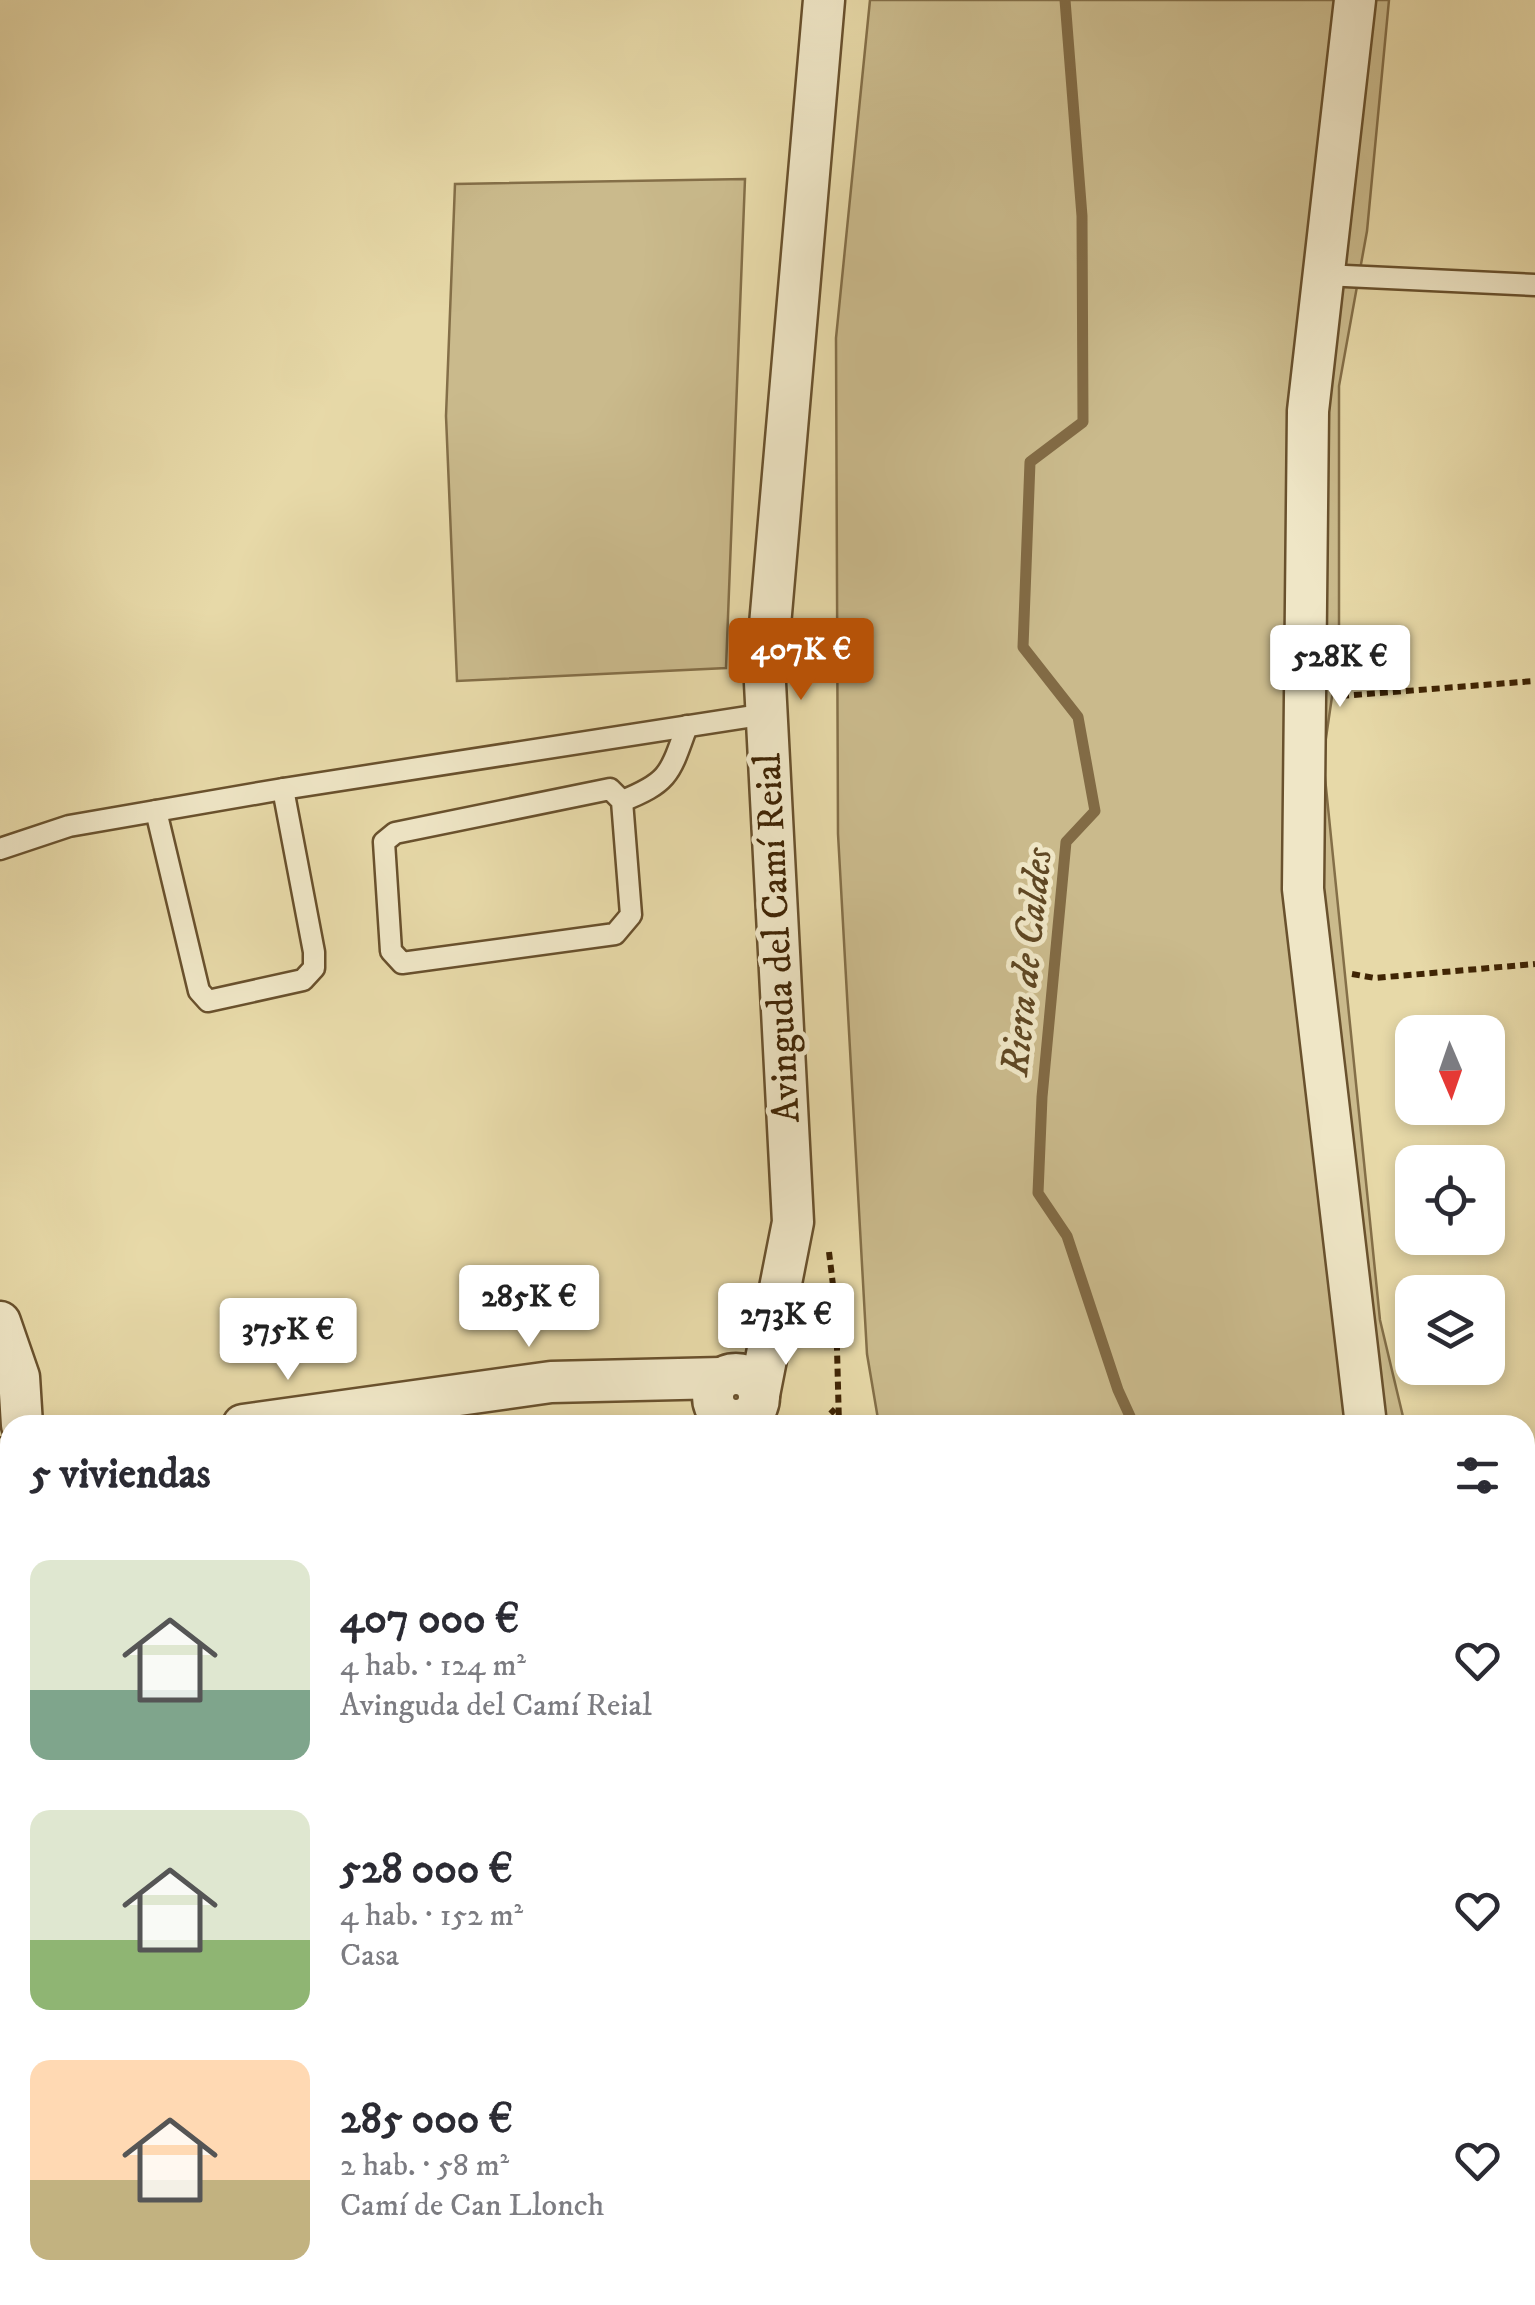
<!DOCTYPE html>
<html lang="es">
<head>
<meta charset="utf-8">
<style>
	body { margin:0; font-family:"IM FELL DW Pica",serif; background:#f7f7f7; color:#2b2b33; height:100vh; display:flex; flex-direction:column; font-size:38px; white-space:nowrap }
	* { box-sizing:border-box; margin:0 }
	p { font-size:32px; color:#7c7c81 }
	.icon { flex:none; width:55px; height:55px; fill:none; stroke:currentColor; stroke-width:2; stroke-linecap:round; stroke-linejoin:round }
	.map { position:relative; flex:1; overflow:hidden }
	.panel { position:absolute; left:0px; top:1415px; width:1535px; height:890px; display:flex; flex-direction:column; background:#fff; border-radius:30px 30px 0 0; box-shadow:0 5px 15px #0003 }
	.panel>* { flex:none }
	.needle { width:65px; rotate:178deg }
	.controls { position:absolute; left:1395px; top:1015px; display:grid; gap:20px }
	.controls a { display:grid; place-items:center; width:110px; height:110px; border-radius:20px; background:#fff; box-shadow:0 5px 15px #0003; font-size:50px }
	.price { position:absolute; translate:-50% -85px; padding:0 22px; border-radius:10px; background:#fff; color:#222; font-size:32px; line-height:65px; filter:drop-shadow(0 2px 5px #0008) }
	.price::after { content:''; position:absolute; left:50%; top:60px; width:30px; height:22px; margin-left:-15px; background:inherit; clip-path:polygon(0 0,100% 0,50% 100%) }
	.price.on { background:#b45309; color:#fff }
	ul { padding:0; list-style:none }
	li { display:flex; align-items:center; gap:30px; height:250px; padding:0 30px }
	li span { display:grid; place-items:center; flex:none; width:280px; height:200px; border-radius:20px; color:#555 }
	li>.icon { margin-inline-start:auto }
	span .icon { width:120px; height:120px; fill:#fffc; stroke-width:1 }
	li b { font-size:42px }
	h2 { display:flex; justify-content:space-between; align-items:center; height:120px; padding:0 30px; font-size:42px }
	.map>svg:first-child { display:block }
	.green { fill:#caba8c; stroke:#846f48; stroke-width:2.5 }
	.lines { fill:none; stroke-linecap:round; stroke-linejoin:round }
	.stream { stroke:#826b45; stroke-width:11 }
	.service-casing { stroke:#69512d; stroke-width:25 }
	.minor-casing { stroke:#69512d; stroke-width:45 }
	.path { stroke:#3f2404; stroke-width:6; stroke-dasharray:8 5; stroke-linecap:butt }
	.service { stroke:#efe6c6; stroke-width:20 }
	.minor { stroke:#efe6c6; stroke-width:40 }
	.labels { text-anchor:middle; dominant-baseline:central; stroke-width:10; stroke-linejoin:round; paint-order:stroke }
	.street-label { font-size:38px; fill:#3f2404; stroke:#efe6c6 }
	.water-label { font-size:40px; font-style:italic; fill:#604824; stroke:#efe6c6 }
</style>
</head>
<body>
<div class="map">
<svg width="1535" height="2305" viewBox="0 0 1535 2305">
	<rect width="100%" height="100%" fill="#e7d9a8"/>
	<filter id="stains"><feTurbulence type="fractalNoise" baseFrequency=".002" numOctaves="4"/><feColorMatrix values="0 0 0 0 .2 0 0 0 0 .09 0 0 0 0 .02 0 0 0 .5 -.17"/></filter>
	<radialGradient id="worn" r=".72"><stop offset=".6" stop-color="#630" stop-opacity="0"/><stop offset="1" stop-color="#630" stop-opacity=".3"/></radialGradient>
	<g class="green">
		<polygon points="870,0 1389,0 1367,231 1339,386 1339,649 1323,758 1380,1320 1405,1425 879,1425 867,1354 838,834 836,338"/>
		<polygon points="745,179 726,668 457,681 446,416 455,184"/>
		<polygon points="1525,1862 1535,1883 1535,2305 1169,2305 1165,2295 1525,2295"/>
		<polygon points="767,2295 933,2295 885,2305 775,2305"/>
	</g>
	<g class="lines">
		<g class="stream">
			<polyline points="1065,0 1082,216 1083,422 1030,462 1023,647 1078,717 1095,811 1066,842 1042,1097 1038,1193 1067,1236 1118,1390 1134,1425"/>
			<polyline points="1400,2295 1403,2305"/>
		</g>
		<defs>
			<g id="service">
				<polyline points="1324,275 1535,285"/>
				<polygon points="610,789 622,801 631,915 615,934 402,963 391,951 384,842 395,833"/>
				<path d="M 622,801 C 670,782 670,773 687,726"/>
				<polyline points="156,811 199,991 208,1001 303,980 314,968 314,952 283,789"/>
				<polyline points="0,849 69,826 283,789 766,714"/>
			</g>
			<g id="minor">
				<polyline points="1355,0 1308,411 1303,889 1366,1425"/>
				<polyline points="0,1322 19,1377 22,1425"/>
				<circle cx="736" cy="1397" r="23"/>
				<polyline points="759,1395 793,1222 765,683 824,0"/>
				<polyline points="243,1425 551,1382 722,1378"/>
				<polyline points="0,1459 10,1457"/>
				<polyline points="1525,1940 1535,1962"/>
				<polyline points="251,2295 254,2305"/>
				<polyline points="1014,2295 1018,2305"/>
				<polyline points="693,2305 725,2300 743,2305"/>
			</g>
		</defs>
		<use href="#service" class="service-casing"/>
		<use href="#minor" class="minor-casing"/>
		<g class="path">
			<polyline points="1341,696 1535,681"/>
			<polyline points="1352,974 1375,978 1535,964"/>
			<polyline points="829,1252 836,1310 839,1425"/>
			<polyline points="828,1425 827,1417 835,1409"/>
			<polyline points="1115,2295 1119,2305"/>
			<polyline points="1130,2295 1134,2305"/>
		</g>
		<use href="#service" class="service"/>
		<use href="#minor" class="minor"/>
	</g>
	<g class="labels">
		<g class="street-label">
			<text transform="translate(778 938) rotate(-93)">Avinguda del Camí Reial</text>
		</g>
		<g class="water-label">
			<text transform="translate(1028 962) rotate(-84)">Riera de Caldes</text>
		</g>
	</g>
	<rect width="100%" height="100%" filter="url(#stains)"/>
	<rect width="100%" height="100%" fill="url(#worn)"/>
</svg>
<div class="controls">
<a><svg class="needle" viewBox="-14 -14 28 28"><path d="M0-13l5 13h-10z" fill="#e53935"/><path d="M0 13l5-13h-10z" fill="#7c7c81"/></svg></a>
<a><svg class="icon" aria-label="locate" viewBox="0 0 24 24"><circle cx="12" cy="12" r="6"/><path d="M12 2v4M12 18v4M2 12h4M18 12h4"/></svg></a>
<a><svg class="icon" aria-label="layers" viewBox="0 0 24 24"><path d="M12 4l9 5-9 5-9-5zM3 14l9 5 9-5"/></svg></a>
</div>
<b class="price on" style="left:801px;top:703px">407K €</b>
<b class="price" style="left:1340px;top:710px">528K €</b>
<b class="price" style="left:529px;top:1350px">285K €</b>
<b class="price" style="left:786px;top:1368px">273K €</b>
<b class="price" style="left:288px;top:1383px">375K €</b>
<section class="panel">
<h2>5 viviendas<svg class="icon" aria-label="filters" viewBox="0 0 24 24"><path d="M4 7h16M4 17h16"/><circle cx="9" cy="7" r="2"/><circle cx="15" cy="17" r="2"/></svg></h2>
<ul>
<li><span style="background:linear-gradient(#dfe7d0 65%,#7fa58c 0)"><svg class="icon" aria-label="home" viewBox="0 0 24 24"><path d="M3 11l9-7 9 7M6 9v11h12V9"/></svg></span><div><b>407 000 €</b><p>4 hab. · 124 m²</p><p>Avinguda del Camí Reial</p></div><svg class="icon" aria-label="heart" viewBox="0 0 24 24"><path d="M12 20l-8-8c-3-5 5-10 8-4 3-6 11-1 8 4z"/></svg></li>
<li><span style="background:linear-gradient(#dfe7d0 65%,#8fb573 0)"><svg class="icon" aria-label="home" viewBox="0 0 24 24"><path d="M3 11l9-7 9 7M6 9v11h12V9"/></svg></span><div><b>528 000 €</b><p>4 hab. · 152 m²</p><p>Casa</p></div><svg class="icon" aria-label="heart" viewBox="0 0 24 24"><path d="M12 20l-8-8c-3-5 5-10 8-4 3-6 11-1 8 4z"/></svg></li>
<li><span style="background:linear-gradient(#ffd9b3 60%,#c2b280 0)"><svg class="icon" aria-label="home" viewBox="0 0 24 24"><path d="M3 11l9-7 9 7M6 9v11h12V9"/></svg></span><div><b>285 000 €</b><p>2 hab. · 58 m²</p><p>Camí de Can Llonch</p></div><svg class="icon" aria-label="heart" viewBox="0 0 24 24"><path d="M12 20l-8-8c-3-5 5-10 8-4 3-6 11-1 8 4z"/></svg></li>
</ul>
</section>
</div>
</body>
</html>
